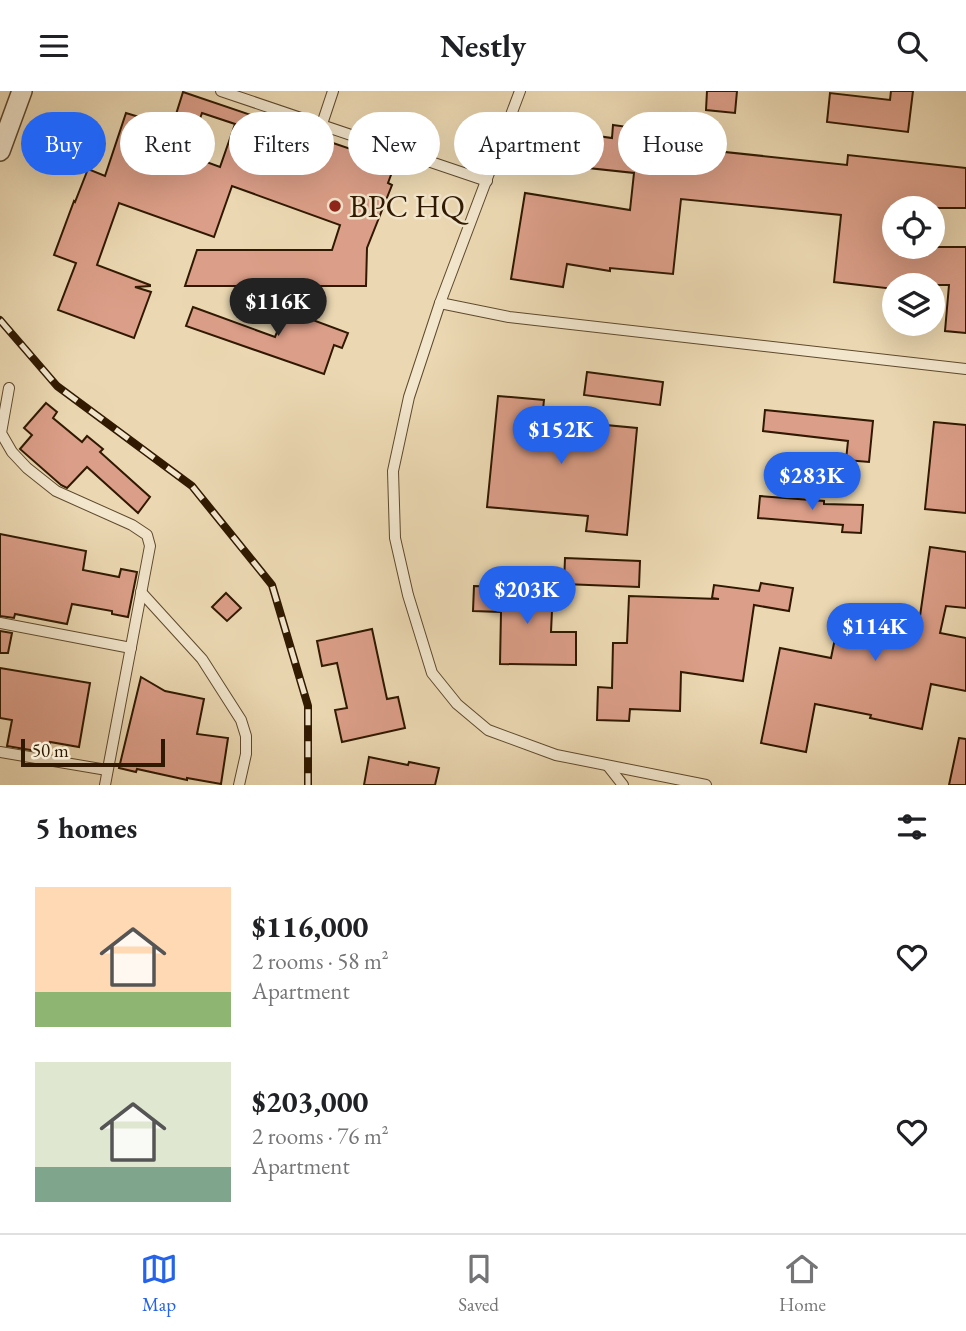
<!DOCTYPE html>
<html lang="en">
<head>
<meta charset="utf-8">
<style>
	body { margin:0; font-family:"EB Garamond",serif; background:#f6f6f6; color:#202124; height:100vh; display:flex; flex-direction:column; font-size:26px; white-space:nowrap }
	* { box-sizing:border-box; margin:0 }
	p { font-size:23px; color:#757577 }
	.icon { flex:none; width:38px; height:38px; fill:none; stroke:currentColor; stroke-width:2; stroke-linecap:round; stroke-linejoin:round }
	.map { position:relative; height:694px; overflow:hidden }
	.panel { display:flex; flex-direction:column; background:#fff; flex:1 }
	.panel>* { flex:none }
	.banner { position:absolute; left:21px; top:21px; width:924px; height:63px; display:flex; gap:14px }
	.controls { position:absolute; left:882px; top:105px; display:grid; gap:14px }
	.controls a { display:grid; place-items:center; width:63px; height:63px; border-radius:50%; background:#fff; box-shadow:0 7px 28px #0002; font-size:35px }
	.scale { position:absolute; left:21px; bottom:18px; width:144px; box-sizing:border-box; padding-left:7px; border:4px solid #301900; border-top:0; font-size:19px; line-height:24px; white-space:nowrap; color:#301900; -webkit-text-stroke:5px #f2e6cd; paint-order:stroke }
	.price { position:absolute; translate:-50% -60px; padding:0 16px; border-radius:24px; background:#2563eb; color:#fff; font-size:23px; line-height:46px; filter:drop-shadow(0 2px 4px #0008) }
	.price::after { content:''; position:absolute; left:50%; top:42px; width:21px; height:16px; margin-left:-10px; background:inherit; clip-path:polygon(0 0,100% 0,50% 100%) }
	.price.selected { background:#222; color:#fff }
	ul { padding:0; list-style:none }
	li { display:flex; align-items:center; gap:21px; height:175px; padding:0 35px }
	li span { display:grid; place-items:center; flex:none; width:196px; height:140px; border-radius:0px; color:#555 }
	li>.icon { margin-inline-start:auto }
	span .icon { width:84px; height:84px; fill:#fffc; stroke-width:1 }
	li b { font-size:30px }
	h2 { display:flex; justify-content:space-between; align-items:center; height:84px; padding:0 35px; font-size:30px }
	.pill { padding:0 24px; border-radius:32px; background:#fff; box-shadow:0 7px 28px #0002; font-size:24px; line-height:63px }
	.pill.selected { background:#2563eb; color:#fff }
	header { display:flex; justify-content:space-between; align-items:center; height:91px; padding:0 35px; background:#fff; font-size:32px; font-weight:700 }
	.menu { display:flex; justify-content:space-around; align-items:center; height:98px; border-top:2px solid #e0e0e0; background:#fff; font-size:19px; color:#757577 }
	.menu a { display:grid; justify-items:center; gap:4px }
	.menu .selected { color:#2563eb }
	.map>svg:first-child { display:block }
	.building { fill:#db9e88; stroke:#301900; stroke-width:2; fill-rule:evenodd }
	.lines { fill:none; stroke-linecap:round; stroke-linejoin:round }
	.service-casing { stroke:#5f492c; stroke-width:12 }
	.minor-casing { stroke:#5f492c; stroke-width:22 }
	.service { stroke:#f2e6cd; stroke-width:10 }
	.minor { stroke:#f2e6cd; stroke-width:19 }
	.rail-casing { stroke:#301900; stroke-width:8 }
	.rail { stroke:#f2e6cd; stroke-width:5; stroke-dasharray:16; stroke-linecap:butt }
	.poi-dot { fill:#8f2418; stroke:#f2e6cd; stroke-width:2.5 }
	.labels { text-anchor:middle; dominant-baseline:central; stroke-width:5; stroke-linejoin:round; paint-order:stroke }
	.poi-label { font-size:32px; fill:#301900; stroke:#f2e6cd; text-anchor:start }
</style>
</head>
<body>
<header><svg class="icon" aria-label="menu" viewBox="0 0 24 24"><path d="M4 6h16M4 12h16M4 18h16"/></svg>Nestly<svg class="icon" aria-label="search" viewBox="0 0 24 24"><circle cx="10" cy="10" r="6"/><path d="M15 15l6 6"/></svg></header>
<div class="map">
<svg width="966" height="694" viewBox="0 0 966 694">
	<rect width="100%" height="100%" fill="#ebd8b2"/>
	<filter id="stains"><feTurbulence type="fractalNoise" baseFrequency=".00286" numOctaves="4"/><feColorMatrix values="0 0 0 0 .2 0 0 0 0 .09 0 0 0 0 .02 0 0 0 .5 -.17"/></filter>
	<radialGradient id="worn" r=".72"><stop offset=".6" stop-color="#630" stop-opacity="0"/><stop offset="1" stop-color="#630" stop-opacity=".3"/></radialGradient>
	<g class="building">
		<polygon points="707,0 737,0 735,22 706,19"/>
		<polygon points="891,0 913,0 908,41 827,31 830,2 890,9"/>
		<path d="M 183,1 L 395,73 L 388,92 L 392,94 L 367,157 L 366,195 L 185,195 L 197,159 L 332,159 L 340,134 L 232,95 L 214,146 L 119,112 L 97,174 L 150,194 L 150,195 L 135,196 L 151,201 L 134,247 L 58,219 L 76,172 L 54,164 L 74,110 L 75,111 L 88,78 L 105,85 L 126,22 L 172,36 ZM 202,22 L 235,33 L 220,76 L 187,64 Z"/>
		<polygon points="564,28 581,30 579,50 562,48"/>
		<polygon points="613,34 628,36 627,43 717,52 716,60 847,74 848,64 966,77 966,117 894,117 894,156 966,156 966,242 945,240 949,194 894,194 894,198 834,191 841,124 681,108 673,183 610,177 610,180 567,173 563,196 511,188 525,102 630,119 634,82 579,76 583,43 612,47"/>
		<polygon points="193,216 275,246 286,219 348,242 342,257 334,254 324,283 186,235"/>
		<polygon points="587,281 663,291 660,314 584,304"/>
		<polygon points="498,305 544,309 542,328 637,337 627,444 586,440 588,425 487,416"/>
		<polygon points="46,312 57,321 53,327 82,351 87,345 103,358 100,361 150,406 138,422 87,376 67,397 61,394 20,358 32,344 24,337"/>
		<polygon points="765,319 873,330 869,371 846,369 848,350 763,340"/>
		<polygon points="934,331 966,334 966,422 925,418"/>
		<polygon points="760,405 824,410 824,413 863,414 861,442 842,441 843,434 758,427"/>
		<polygon points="0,443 86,460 83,479 119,486 121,478 137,481 128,526 112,523 112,520 72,513 67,533 15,523 14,527 0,525"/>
		<polygon points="930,456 966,461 966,517 946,515 940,542 966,547 966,600 931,593 922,638 870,627 871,624 815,613 806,661 761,652 780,557 831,567 841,518 919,532"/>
		<polygon points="565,467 640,470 639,496 564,493"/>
		<polygon points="761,492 793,497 789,520 754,514 743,590 681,581 680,620 630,618 629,630 597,629 598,596 612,597 613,552 627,552 629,505 719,508 712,507 714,494 759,500"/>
		<polygon points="474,495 553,498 551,541 576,541 576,574 500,573 501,521 473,520"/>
		<polygon points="226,502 241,517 227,530 212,516"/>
		<polygon points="372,538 387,608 398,606 405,637 342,651 335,619 347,617 337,572 322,575 317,550"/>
		<polygon points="0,540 12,542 8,562 0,562"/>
		<polygon points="0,577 90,592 79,656 50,651 48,662 7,655 12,629 0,627"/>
		<polygon points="141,586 165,600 204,608 197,643 228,647 221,693 187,687 187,689 137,678 136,681 119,677"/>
		<polygon points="959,647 966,648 966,694 949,694"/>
		<polygon points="369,666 408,674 409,671 439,677 435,694 364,694"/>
	</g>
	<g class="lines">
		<defs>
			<g id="service">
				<polyline points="221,0 487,90"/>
				<polyline points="520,0 440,212 409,306 393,380 395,447 408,504 432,582 457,613 488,639 556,664 706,694"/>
				<polyline points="322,33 333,0"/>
				<polyline points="440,212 509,226 966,278"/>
				<polyline points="9,297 1,342 12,361 27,377 56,400 132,434 147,444 150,455 105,694"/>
				<polyline points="141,501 202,568 241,629 246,645 246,663 239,694"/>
				<polyline points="0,532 131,557"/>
				<polyline points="0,661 107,679"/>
				<polyline points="608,675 623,694"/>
			</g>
			<polyline id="minor" points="0,60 22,0"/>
		</defs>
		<use href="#service" class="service-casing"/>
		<use href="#minor" class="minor-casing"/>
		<use href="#service" class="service"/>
		<use href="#minor" class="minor"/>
		<defs>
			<polyline id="rail" points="0,229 57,295 192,395 272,494 308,615 308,694"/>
		</defs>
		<use href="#rail" class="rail-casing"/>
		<use href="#rail" class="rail"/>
	</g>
	<circle class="poi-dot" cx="335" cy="115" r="7"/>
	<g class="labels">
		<g class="poi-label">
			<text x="349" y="115">BPC HQ</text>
		</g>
	</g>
	<rect width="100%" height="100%" filter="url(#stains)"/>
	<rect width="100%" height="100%" fill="url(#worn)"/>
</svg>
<div class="controls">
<a><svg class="icon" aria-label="locate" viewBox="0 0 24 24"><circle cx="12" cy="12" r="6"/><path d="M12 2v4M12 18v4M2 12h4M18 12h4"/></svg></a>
<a><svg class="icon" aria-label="layers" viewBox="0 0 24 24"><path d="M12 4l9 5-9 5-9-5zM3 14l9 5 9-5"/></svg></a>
</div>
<div class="scale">50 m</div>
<b class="price selected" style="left:278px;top:247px">$116K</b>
<b class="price" style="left:561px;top:375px">$152K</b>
<b class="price" style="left:812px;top:421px">$283K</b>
<b class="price" style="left:527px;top:535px">$203K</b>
<b class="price" style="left:875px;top:572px">$114K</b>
<div class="banner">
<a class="pill selected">Buy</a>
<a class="pill">Rent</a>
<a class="pill">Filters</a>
<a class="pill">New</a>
<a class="pill">Apartment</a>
<a class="pill">House</a>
</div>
</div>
<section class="panel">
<h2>5 homes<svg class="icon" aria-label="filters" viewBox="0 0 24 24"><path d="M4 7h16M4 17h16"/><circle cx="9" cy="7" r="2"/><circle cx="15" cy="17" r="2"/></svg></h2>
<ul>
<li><span style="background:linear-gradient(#ffd9b3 75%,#8fb573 0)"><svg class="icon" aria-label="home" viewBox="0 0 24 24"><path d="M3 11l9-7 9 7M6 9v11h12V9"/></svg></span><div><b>$116,000</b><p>2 rooms · 58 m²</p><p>Apartment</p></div><svg class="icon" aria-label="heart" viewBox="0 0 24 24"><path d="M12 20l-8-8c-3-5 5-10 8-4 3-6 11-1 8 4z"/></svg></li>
<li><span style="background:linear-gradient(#dfe7d0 75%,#7fa58c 0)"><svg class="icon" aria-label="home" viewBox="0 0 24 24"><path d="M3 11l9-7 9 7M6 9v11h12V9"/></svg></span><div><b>$203,000</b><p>2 rooms · 76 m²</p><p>Apartment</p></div><svg class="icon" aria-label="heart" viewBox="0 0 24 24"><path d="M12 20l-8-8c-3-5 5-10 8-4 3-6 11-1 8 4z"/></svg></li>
</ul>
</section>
<nav class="menu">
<a class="selected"><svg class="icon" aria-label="map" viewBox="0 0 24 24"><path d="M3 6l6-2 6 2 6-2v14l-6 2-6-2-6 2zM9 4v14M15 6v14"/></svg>Map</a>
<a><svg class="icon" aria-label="saved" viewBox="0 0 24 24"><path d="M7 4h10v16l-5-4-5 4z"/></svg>Saved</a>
<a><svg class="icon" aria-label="home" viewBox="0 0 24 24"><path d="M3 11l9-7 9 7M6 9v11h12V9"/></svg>Home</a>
</nav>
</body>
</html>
